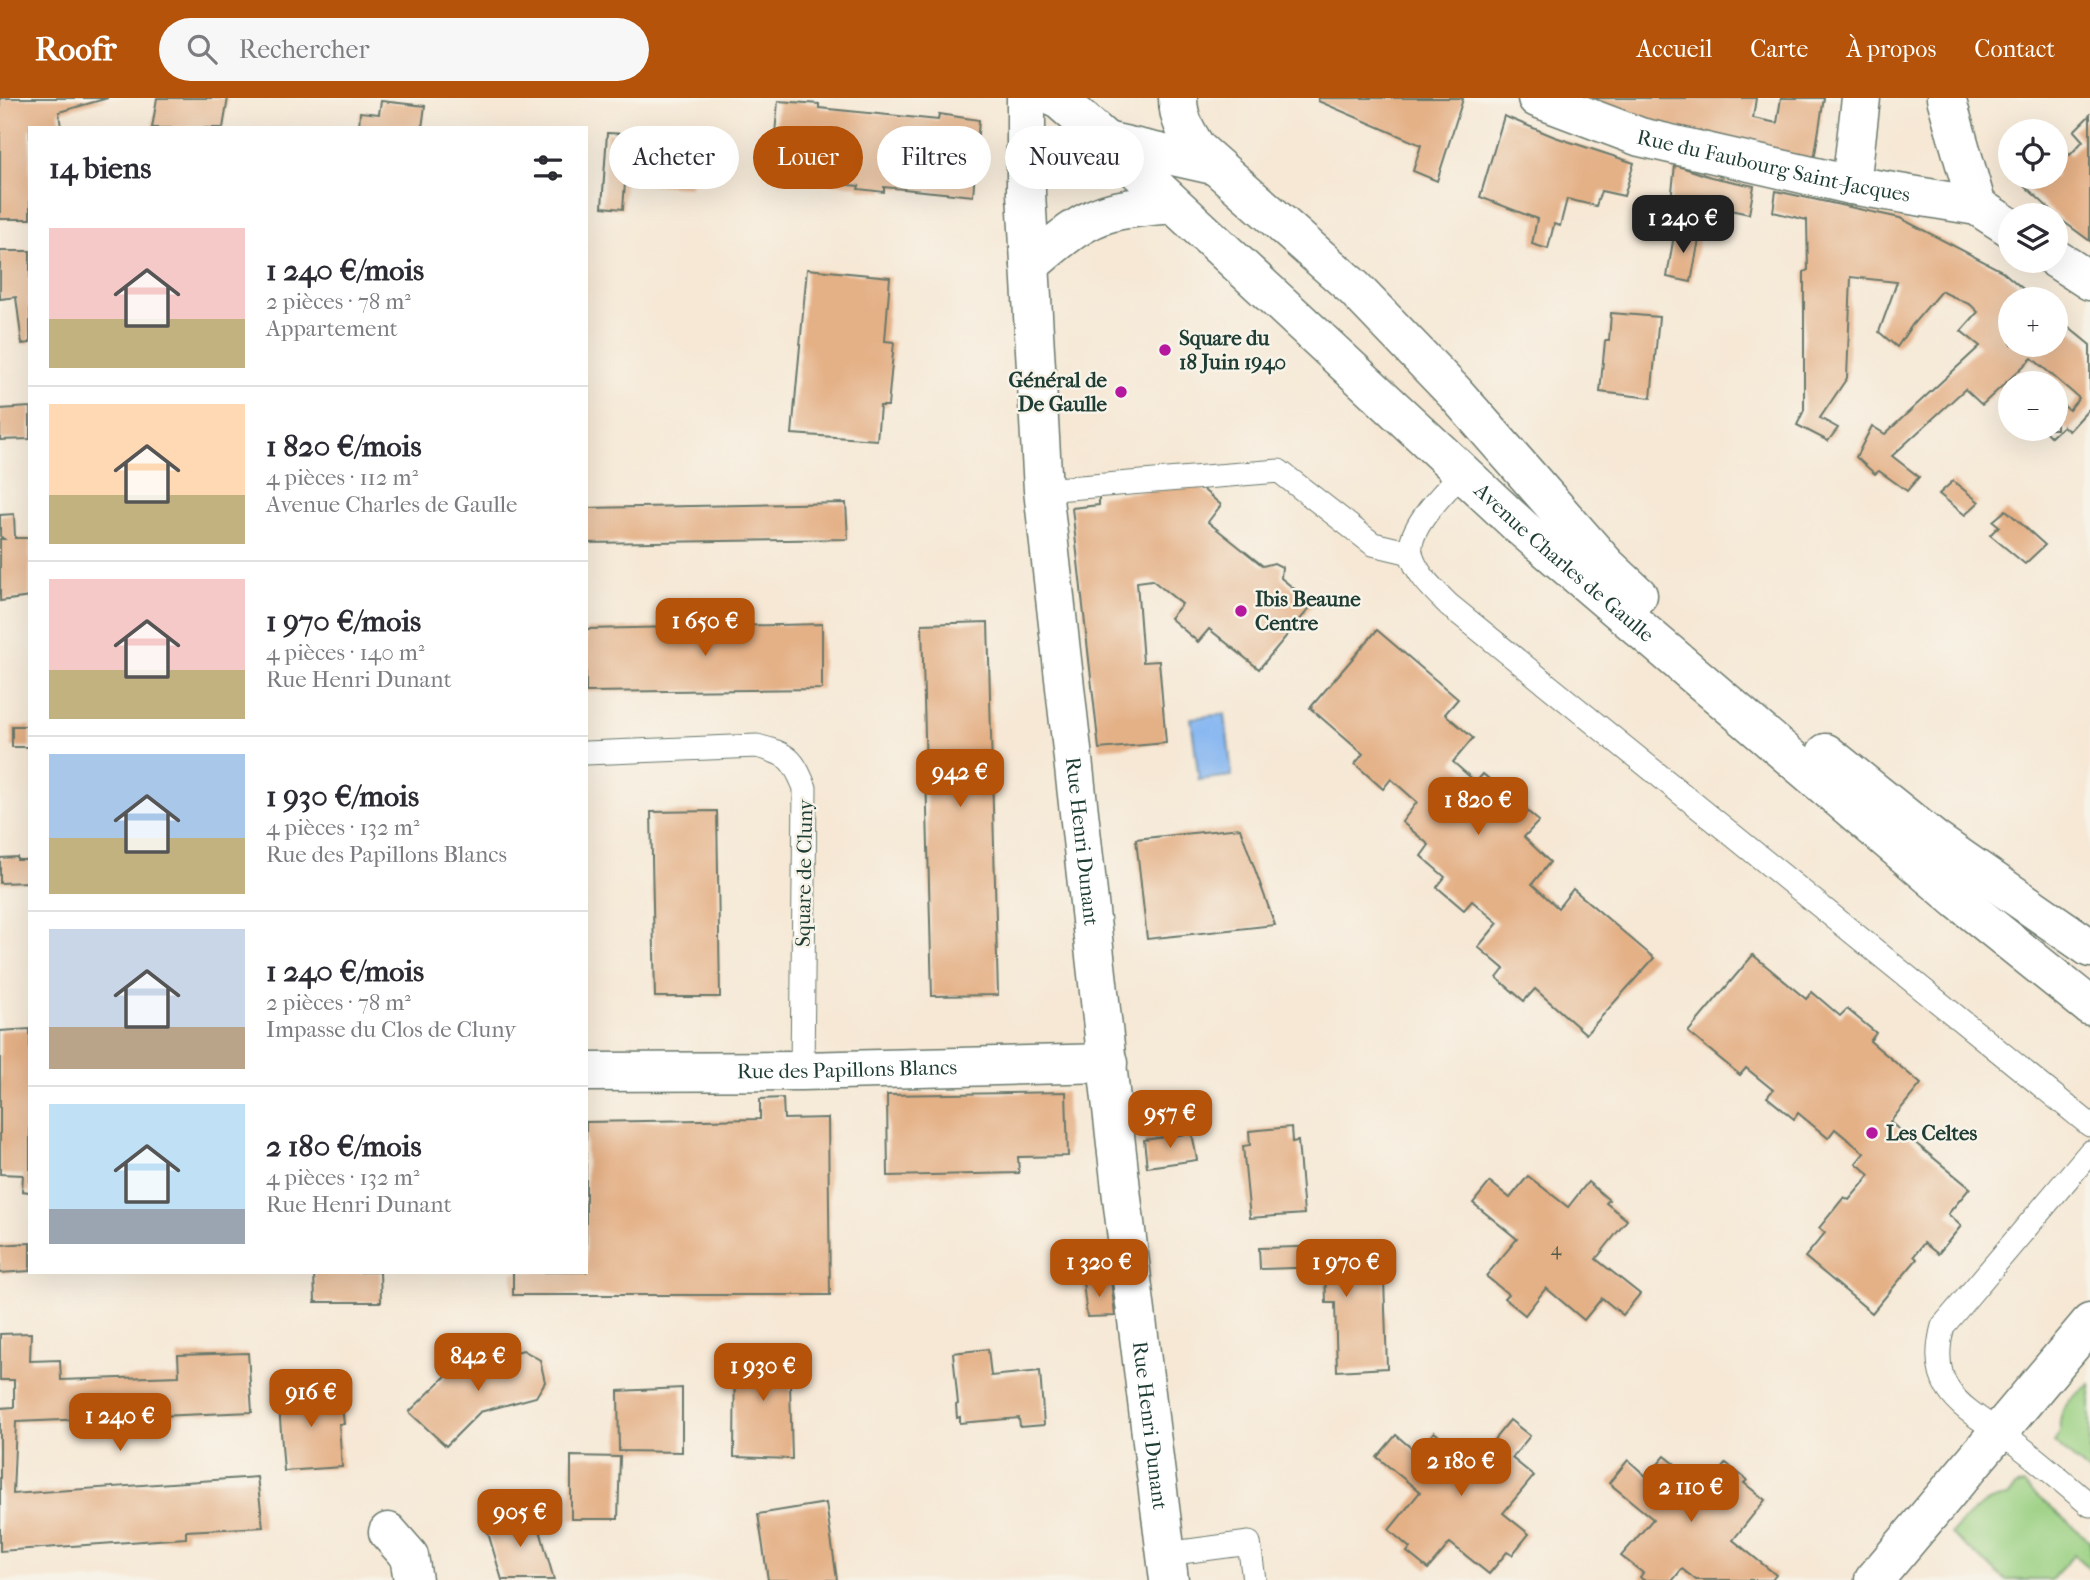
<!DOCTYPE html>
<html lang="fr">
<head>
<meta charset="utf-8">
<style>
	body { margin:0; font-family:"IM FELL French Canon",serif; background:#f7f7f7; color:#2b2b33; height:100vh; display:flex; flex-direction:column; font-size:26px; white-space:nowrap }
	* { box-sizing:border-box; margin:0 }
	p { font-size:23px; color:#7c7c81 }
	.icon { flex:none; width:38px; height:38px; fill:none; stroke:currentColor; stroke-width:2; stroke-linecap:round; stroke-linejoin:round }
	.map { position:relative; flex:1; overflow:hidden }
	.drawer { position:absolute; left:28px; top:28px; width:560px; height:1148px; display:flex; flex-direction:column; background:#fff; border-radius:0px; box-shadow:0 7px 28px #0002 }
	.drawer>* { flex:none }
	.banner { position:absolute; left:609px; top:28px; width:665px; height:63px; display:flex; gap:14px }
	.buttons { position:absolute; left:1998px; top:21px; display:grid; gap:14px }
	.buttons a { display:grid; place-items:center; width:70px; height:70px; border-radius:50%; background:#fff; box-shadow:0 7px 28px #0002; font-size:35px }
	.price { position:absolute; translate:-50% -60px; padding:0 16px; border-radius:14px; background:#b45309; color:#fff; font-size:23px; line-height:46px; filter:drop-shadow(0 2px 4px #0008) }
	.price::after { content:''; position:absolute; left:50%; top:42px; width:21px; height:16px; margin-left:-10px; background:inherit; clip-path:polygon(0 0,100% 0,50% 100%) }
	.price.active { background:#222; color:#fff }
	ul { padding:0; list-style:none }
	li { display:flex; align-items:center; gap:21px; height:175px; padding:0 21px }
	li+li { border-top:2px solid #e1e1e2 }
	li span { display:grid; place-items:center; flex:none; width:196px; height:140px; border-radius:0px; color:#555 }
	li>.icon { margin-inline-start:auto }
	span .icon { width:84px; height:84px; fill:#fffc; stroke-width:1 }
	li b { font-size:30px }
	h2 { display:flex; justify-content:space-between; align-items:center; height:84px; padding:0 21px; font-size:30px }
	.pill { padding:0 24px; border-radius:32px; background:#fff; box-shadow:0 7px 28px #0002; font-size:24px; line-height:63px }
	.pill.active { background:#b45309; color:#fff }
	header { display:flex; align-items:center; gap:42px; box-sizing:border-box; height:98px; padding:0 35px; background:#b45309; color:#fff }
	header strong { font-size:33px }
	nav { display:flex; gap:38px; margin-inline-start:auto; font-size:24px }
	.search { width:490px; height:63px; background:#f7f7f7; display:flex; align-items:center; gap:18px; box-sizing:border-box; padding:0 24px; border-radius:38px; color:#7c7c81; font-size:26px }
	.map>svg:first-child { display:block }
	.green { fill:#9ad082; stroke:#5c865b; stroke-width:2 }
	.water { fill:#85b6f1; stroke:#527a92; stroke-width:2 }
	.building { fill:#e4b086 }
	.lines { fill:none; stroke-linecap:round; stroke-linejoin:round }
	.service-casing { stroke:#6a796c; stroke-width:25 }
	.minor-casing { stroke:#6a796c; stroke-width:41 }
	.tertiary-casing { stroke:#6a796c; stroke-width:41 }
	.primary-casing { stroke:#6a796c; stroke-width:41 }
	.service { stroke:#fff; stroke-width:23 }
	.minor { stroke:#fff; stroke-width:38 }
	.tertiary { stroke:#fff; stroke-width:38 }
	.primary { stroke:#fff; stroke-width:38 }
	.poi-dot { fill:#b5179e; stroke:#f7f3e8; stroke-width:2.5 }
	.labels { text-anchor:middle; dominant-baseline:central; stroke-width:5; stroke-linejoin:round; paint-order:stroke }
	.number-label { font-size:18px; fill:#505a48 }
	.street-label { font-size:21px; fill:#1f3d34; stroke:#f7f3e8 }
	.poi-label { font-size:21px; font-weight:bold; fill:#1f3d34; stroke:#f7f3e8; text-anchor:start }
</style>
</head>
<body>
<header>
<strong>Roofr</strong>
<div class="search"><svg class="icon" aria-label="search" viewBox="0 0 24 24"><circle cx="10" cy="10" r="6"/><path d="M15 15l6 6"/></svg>Rechercher</div>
<nav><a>Accueil</a><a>Carte</a><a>À propos</a><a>Contact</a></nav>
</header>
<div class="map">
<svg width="2090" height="1482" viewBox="0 0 2090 1482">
	<rect width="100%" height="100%" fill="#f7f3e8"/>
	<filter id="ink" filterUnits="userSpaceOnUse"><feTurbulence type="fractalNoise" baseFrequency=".0143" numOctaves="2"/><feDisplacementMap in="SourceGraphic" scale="14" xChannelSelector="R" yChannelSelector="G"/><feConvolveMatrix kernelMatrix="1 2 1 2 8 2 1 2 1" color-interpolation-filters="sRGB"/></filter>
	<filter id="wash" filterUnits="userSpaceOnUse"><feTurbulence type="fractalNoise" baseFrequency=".00686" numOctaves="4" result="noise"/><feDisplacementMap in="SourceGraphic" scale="28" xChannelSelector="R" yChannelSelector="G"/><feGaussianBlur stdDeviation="1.57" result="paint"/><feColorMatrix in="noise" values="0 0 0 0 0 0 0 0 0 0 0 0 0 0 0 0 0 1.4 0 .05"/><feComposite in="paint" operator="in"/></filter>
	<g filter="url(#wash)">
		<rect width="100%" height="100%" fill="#f6e8d5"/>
		<g class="green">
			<path d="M 2090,1286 L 2090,1375 L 2054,1344 L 2060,1334 C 2057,1310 2071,1300 2090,1286 Z"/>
			<path d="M 2024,1387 L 2090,1443 L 2090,1471 L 2074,1457 L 2051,1482 L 2006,1482 L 1951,1436 C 1968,1418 1982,1401 2007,1399 L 2016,1388 Z"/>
		</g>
		<polygon class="water" points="1225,616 1232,678 1199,682 1191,620"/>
		<g id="blocks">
			<g class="building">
				<polygon points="0,0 108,0 59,14 61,30 30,30 30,121 0,121"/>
				<polygon points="157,0 228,0 223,30 152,30"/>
				<polygon points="1319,0 1460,0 1463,1 1437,83 1413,73 1421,47 1318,3"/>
				<polygon points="1575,0 1756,0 1753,20 1777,25 1781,0 1824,0 1814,62 1613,15"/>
				<polygon points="381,3 425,8 422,30 359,30 360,14 379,16"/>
				<polygon points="778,3 819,6 819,10 938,22 939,16 979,22 973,98 884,89 884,94 858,91 859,88 771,80"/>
				<polygon points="2090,17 2090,143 2064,124 2015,79 2056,79 2056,45 2070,57 2083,43 2074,33"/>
				<polygon points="1504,18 1555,39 1634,65 1624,98 1601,93 1596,108 1567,101 1560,128 1554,126 1548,151 1532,146 1537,121 1480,99"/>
				<polygon points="607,35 694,39 691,89 625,85 623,111 602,109"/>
				<polygon points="1675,67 1711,79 1754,88 1749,116 1707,107 1705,117 1670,111"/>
				<polygon points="1776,93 1900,120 2002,173 2035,201 2011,201 2011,247 2056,247 2056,219 2090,247 2090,310 2069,333 2063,328 2051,339 2043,331 2056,331 2056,308 2059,304 2069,312 2079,300 2032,260 1982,307 1965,291 1892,358 1919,379 1907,393 1879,373 1875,376 1856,359 1872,328 1885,336 1980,248 1961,233 1978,214 1971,207 1941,193 1912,227 1897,249 1879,234 1897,184 1851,179 1847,280 1820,320 1838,330 1828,343 1797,327 1804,312 1804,174 1808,172 1807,122 1773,114"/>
				<polygon points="1675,131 1700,136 1691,184 1667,179"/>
				<polygon points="0,153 30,153 30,245 22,246 16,199 0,201"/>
				<polygon points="807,171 890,179 885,243 894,244 888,308 880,308 877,342 792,336"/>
				<polygon points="1611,215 1659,219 1651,300 1600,294 1605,243 1609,243"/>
				<polygon points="30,309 30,341 0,342 0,311"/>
				<polygon points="1953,383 1979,404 1965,417 1939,396"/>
				<polygon points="1198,387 1221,407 1208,424 1263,468 1274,465 1282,469 1281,480 1313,506 1259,571 1209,531 1198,544 1170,520 1182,506 1152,482 1137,484 1143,564 1159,563 1166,645 1099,651 1072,410 1099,407 1099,398"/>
				<polygon points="846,405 848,441 586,445 586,410"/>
				<polygon points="2006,412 2045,447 2025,466 1990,437 1999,428 1993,423"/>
				<polygon points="14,416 15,440 30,440 30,499 0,503 0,441 4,441 0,438 0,417"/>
				<polygon points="988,524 998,897 932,898 922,526"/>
				<polygon points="822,526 822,591 586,594 586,531"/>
				<polygon points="1377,532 1458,601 1445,616 1473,640 1453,664 1476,684 1483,676 1539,723 1524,739 1550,764 1532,786 1558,810 1573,791 1654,860 1586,936 1535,891 1524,903 1497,880 1504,871 1478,849 1498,825 1472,803 1464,812 1437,789 1445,779 1421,758 1429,747 1402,724 1417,704 1391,681 1383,691 1355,666 1363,656 1310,610"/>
				<rect x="12" y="628" width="18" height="21"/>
				<polygon points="717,713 720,899 655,899 651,714"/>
				<polygon points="1240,730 1275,827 1147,841 1136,741"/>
				<polygon points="17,759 17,762 30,762 30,784 0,785 0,760"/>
				<polygon points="1753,857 1806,901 1812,894 1840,918 1847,911 1876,935 1870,943 1921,986 1890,1024 1970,1090 1948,1116 1961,1128 1938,1156 1924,1145 1914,1158 1917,1161 1872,1215 1805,1159 1825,1135 1819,1130 1844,1099 1849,1102 1870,1077 1856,1065 1864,1055 1835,1031 1828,1040 1798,1015 1794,1021 1767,999 1773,992 1746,970 1740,977 1688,934"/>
				<polygon points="30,931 30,1094 22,1093 23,1077 0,1076 0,933"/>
				<polygon points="1066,994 1068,1058 1018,1059 1019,1075 888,1078 887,997"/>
				<polygon points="783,1000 784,1021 828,1020 830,1197 513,1197 513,1174 586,1174 586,1024 760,1021 760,1001"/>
				<polygon points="1291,1029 1292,1044 1298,1043 1304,1116 1250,1120 1243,1048 1250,1047 1249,1033"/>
				<polygon points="1192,1035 1197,1062 1147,1069 1144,1042"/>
				<polygon points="1528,1078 1568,1109 1588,1084 1609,1102 1606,1105 1627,1122 1596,1161 1640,1196 1623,1217 1602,1200 1584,1222 1546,1190 1525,1217 1504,1200 1508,1196 1486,1178 1517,1141 1473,1105 1490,1084 1510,1100"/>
				<polygon points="30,1145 30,1173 0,1175 0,1147"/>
				<polygon points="1333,1148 1333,1153 1383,1152 1387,1270 1337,1273 1335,1205 1326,1205 1325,1169 1260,1171 1259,1150"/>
				<polygon points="314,1174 380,1174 381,1204 315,1204"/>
				<polygon points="1111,1182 1115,1218 1087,1219 1083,1184"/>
				<polygon points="31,1235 30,1263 60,1262 61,1282 179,1278 178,1257 248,1255 252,1314 16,1324 13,1396 257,1379 263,1429 186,1433 186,1440 0,1453 0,1310 14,1309 14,1282 0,1282 0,1236"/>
				<polygon points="735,1249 789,1249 792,1361 734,1359"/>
				<polygon points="988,1251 991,1278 1040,1273 1044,1327 1020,1329 1019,1320 960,1325 960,1319 957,1320 956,1307 958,1306 953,1255"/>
				<polygon points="523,1252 540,1262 545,1284 536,1299 480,1314 446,1348 409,1314 451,1273"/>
				<polygon points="682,1290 682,1354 619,1353 618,1293"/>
				<polygon points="340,1291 344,1326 339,1326 342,1369 284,1373 278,1295"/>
				<polygon points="1510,1322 1530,1338 1512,1360 1534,1378 1503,1415 1529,1436 1512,1457 1507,1454 1489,1476 1450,1445 1428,1471 1407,1454 1410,1450 1389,1432 1420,1394 1377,1359 1396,1337 1417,1355 1434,1334 1474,1366"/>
				<polygon points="571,1358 620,1359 618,1421 571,1421"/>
				<polygon points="1665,1358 1705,1390 1726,1365 1747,1382 1744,1385 1765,1402 1733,1442 1776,1477 1772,1482 1696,1482 1682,1471 1673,1482 1643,1482 1640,1479 1643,1475 1621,1458 1653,1421 1609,1385 1628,1362 1647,1379"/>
				<polygon points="826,1405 837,1482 768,1482 758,1416"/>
				<polygon points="535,1414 554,1482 502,1482 486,1428"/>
			</g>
		</g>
	</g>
	<g filter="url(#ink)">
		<use href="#blocks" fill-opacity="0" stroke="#6a796c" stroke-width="2"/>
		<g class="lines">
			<defs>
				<g id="service">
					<path d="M 1462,375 C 1446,393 1407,429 1411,455 C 1415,475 1436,494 1449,507 L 2090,1027"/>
					<polyline points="1043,392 1279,373 1373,446 1411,455"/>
					<path d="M 586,655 L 757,648 C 788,656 793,660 805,690 L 802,973"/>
					<path d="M 2090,1054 L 1943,1228 C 1924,1299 1971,1312 2019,1348 C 2043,1366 2066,1387 2090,1407"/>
					<polyline points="1166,1456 1249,1445 1254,1482"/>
				</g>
				<g id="minor">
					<path id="s1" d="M 1026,0 L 1026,95 L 1043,392 L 1122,1100 L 1169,1482"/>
					<path id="s2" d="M 1537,0 L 1640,39 L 1851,87 L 1977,108 L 2011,130"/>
					<polyline points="1946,0 1977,108"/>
					<polyline points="1026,60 1106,43 1213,67"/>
					<polyline points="1851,87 1861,0"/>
					<polyline points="2056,161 2090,183"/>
					<path d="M 1030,167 C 1055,146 1080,122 1112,114 C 1131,109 1153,108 1172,106"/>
					<path id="s3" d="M 586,974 L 802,973 L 1108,965"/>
					<polyline points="388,1434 409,1458 413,1482"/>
				</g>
				<polyline id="tertiary" points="1874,1482 2090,1225"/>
				<g id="primary">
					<path id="s4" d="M 1057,0 L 1106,43 L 1522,430 L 1958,802 L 2090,908"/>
					<path d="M 1178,0 C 1178,20 1186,34 1197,51 L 1354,190 L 1455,295 L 1607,468 L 1638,497"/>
					<polyline points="1826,655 1933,741 2090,850"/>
				</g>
			</defs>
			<use href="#service" class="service-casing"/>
			<use href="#minor" class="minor-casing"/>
			<use href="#tertiary" class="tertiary-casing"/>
			<use href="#primary" class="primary-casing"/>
			<use href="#service" class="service"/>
			<use href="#minor" class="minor"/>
			<use href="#tertiary" class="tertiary"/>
			<use href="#primary" class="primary"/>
		</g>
	</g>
	<g class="poi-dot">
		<circle cx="1165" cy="252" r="7"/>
		<circle cx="1121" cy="294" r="7"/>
		<circle cx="1241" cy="513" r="7"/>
		<circle cx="1872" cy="1035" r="7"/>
	</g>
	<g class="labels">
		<g class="number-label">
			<text x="1556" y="1151">4</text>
		</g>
		<g class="street-label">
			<text stroke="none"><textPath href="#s2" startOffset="247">Rue du Faubourg Saint-Jacques</textPath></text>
			<text stroke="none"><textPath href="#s4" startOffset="688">Avenue Charles de Gaulle</textPath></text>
			<text stroke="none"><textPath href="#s1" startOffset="746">Rue Henri Dunant</textPath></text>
			<text transform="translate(804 775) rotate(-89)">Square de Cluny</text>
			<text stroke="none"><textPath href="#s3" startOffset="261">Rue des Papillons Blancs</textPath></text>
			<text stroke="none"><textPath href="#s1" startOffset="1334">Rue Henri Dunant</textPath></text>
		</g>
		<g class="poi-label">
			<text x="1179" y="240">Square du<tspan x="1179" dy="24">18 Juin 1940</tspan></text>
			<text x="1107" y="282" text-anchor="end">Général de<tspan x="1107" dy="24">De Gaulle</tspan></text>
			<text x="1255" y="501">Ibis Beaune<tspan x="1255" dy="24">Centre</tspan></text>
			<text x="1886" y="1035">Les Celtes</text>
		</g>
	</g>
</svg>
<div class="buttons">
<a><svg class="icon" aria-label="locate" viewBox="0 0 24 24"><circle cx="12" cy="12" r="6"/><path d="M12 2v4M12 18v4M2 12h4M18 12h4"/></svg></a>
<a><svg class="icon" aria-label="layers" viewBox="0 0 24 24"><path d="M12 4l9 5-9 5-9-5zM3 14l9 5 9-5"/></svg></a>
<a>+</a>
<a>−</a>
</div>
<b class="price active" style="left:1683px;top:157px">1 240 €</b>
<b class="price" style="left:705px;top:560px">1 650 €</b>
<b class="price" style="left:960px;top:711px">942 €</b>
<b class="price" style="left:1478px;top:739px">1 820 €</b>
<b class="price" style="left:1170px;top:1052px">957 €</b>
<b class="price" style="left:1099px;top:1201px">1 320 €</b>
<b class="price" style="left:1346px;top:1201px">1 970 €</b>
<b class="price" style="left:478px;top:1295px">842 €</b>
<b class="price" style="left:763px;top:1305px">1 930 €</b>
<b class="price" style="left:311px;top:1331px">916 €</b>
<b class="price" style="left:120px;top:1355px">1 240 €</b>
<b class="price" style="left:1461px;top:1400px">2 180 €</b>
<b class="price" style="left:1691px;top:1426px">2 110 €</b>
<b class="price" style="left:520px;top:1451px">905 €</b>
<div class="banner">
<a class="pill">Acheter</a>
<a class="pill active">Louer</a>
<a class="pill">Filtres</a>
<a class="pill">Nouveau</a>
</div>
<section class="drawer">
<h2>14 biens<svg class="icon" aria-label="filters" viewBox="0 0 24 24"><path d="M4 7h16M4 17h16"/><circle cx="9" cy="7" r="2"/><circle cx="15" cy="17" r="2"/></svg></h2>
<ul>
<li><span style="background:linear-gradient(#f6c9c9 65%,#c2b280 0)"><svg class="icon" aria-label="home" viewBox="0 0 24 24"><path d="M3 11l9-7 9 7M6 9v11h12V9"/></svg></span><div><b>1 240 €/mois</b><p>2 pièces · 78 m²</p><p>Appartement</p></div></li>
<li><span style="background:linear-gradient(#ffd9b3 65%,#c2b280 0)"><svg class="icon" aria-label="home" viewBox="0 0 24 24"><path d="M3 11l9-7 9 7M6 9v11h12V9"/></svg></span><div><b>1 820 €/mois</b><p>4 pièces · 112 m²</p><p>Avenue Charles de Gaulle</p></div></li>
<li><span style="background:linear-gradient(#f6c9c9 65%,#c2b280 0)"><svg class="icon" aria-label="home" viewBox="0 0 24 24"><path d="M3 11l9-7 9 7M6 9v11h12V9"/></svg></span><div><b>1 970 €/mois</b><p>4 pièces · 140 m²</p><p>Rue Henri Dunant</p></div></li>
<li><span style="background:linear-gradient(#a9c7e8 60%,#c2b280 0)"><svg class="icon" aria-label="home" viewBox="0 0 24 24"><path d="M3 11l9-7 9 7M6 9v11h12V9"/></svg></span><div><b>1 930 €/mois</b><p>4 pièces · 132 m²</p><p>Rue des Papillons Blancs</p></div></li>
<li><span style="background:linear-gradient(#c9d6e8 70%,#b9a48a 0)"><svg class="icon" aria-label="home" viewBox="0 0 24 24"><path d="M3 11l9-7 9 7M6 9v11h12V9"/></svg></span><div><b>1 240 €/mois</b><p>2 pièces · 78 m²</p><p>Impasse du Clos de Cluny</p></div></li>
<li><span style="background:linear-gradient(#bfe0f5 75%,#9aa5b1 0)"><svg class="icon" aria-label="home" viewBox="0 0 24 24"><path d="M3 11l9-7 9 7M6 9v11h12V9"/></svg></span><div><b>2 180 €/mois</b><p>4 pièces · 132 m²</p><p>Rue Henri Dunant</p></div></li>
</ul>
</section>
</div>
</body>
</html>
